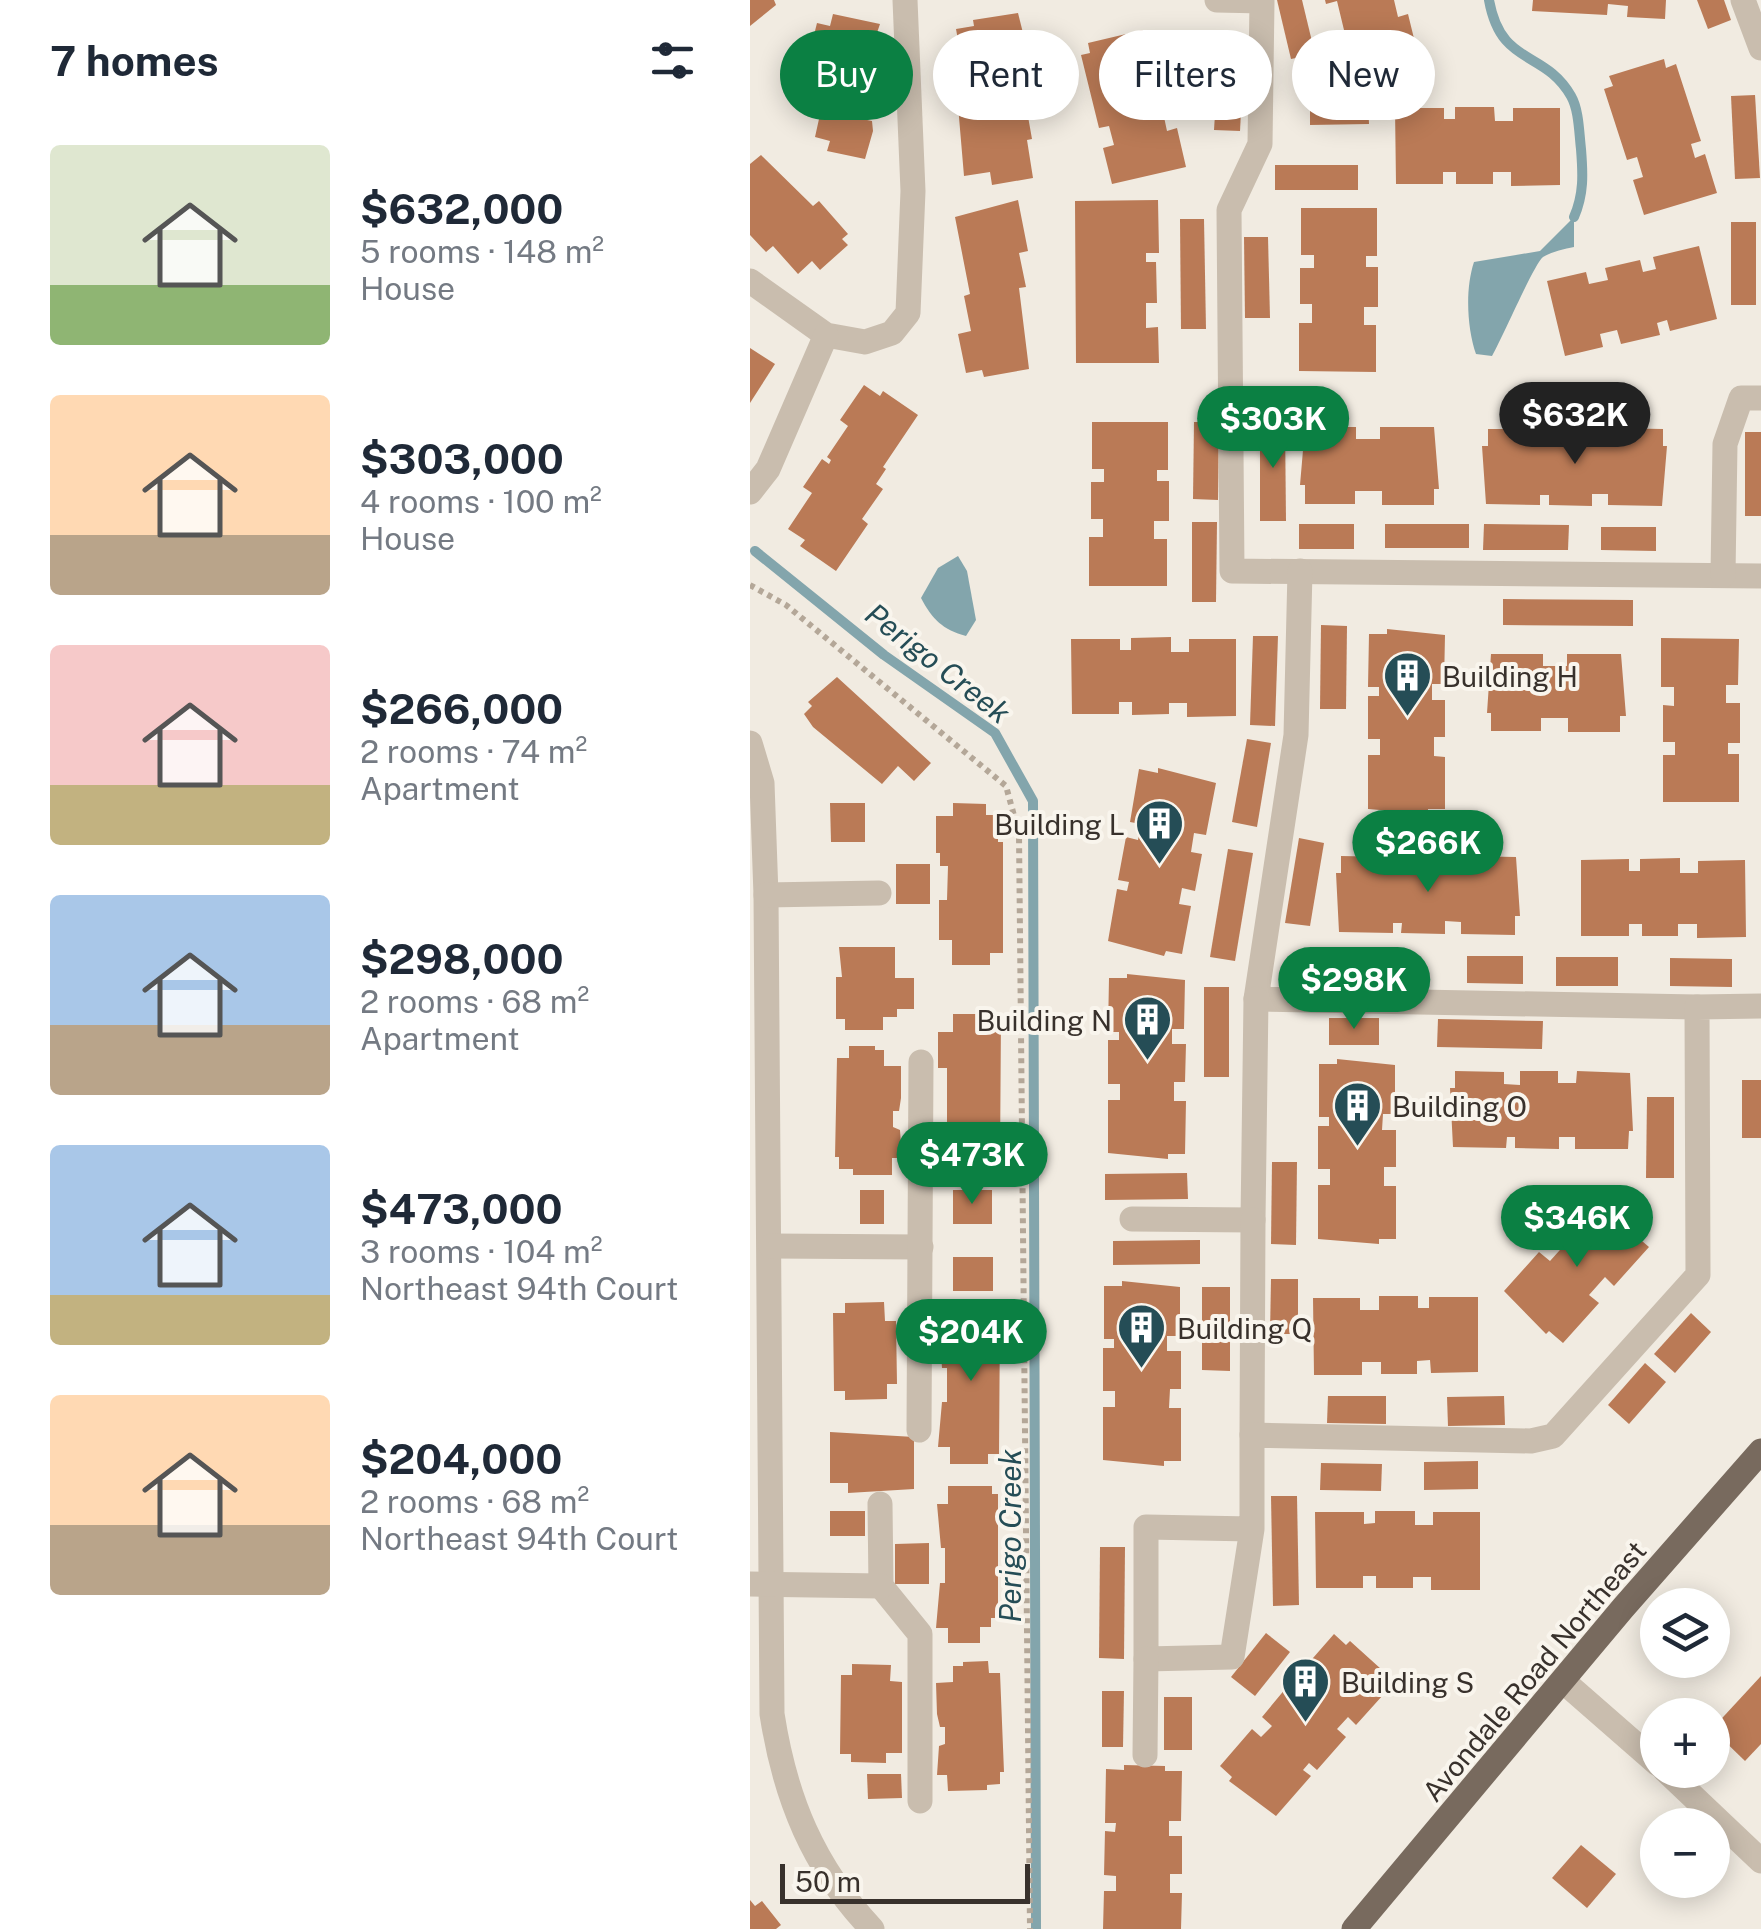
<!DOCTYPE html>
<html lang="en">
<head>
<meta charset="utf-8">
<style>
	body { margin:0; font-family:"Public Sans",sans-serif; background:#f6f6f7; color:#1f2937; height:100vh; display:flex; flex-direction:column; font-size:38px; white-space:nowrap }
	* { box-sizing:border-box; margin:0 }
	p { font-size:32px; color:#747a83 }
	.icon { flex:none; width:55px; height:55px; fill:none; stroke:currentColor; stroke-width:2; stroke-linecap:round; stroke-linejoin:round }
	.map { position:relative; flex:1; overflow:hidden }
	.panel { display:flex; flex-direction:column; background:#fff; width:750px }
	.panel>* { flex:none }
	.guide { position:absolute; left:30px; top:30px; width:830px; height:90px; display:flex; gap:20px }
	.buttons { position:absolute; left:890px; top:1588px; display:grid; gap:20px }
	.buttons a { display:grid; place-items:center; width:90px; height:90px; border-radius:50%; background:#fff; box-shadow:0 5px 25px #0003; font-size:50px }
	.scale { position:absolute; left:30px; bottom:25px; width:250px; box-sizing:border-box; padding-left:10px; border:5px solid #38312c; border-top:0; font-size:28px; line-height:35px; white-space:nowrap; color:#38312c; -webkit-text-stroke:8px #f9f5ed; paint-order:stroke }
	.price { position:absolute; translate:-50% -85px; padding:0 22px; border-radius:35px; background:#0b8043; color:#fff; font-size:32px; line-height:65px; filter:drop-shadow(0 2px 5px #0008) }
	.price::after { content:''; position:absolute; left:50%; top:60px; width:30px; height:22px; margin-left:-15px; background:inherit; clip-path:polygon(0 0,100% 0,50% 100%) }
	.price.on { background:#222; color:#fff }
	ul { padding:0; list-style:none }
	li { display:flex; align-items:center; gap:30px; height:250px; padding:0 50px }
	li span { display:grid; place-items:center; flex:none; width:280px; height:200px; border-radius:10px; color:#555 }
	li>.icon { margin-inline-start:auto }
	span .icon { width:120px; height:120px; fill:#fffc; stroke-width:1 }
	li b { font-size:42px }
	h2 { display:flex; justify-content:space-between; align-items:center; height:120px; padding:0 50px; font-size:42px }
	.chip { padding:0 35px; border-radius:45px; background:#fff; box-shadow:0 5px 25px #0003; font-size:35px; line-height:90px }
	.chip.on { background:#0b8043; color:#fff }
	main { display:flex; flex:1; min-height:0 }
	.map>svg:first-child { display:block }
	.water { fill:#83a5ac }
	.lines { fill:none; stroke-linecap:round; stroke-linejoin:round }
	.stream { stroke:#83a5ac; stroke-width:10 }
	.building { fill:#ba7a56 }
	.path { stroke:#b4a798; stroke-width:6; stroke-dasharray:5 5; stroke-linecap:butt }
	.minor { stroke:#c9bdae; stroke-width:25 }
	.major { stroke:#786a5e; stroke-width:25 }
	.labels { text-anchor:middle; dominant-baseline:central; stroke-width:8; stroke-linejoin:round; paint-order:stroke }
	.poi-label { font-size:28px; fill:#38312c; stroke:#f9f5ed; text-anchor:start }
	.street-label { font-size:28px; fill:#38312c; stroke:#f9f5ed }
	.water-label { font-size:30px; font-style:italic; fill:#254d56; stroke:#f9f5ed }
</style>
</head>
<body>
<main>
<section class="panel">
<h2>7 homes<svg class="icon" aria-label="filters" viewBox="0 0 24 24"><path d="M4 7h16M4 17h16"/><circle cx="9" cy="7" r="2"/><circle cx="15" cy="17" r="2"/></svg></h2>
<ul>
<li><span style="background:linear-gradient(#dfe7d0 70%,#8fb573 0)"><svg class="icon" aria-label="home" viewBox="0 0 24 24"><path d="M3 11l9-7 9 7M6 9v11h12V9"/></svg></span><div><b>$632,000</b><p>5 rooms · 148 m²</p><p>House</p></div></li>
<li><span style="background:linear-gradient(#ffd9b3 70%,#b9a48a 0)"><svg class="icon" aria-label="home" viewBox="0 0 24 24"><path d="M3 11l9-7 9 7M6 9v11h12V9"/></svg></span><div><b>$303,000</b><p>4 rooms · 100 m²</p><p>House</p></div></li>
<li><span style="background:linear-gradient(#f6c9c9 70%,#c2b280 0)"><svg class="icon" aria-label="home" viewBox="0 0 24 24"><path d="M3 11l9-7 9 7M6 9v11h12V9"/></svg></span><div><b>$266,000</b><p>2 rooms · 74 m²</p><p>Apartment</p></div></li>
<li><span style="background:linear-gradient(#a9c7e8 65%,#b9a48a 0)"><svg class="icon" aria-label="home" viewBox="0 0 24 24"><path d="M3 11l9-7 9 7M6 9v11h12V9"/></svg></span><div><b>$298,000</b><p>2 rooms · 68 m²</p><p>Apartment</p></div></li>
<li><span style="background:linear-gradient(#a9c7e8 75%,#c2b280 0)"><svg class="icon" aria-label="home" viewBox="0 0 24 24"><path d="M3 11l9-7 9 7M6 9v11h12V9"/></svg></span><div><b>$473,000</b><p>3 rooms · 104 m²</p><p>Northeast 94th Court</p></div></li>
<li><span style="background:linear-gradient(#ffd9b3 65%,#b9a48a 0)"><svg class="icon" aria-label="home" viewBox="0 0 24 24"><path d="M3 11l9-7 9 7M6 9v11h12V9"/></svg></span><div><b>$204,000</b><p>2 rooms · 68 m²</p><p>Northeast 94th Court</p></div></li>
</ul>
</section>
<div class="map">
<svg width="1011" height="1929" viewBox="0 0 1011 1929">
	<rect width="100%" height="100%" fill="#f1ebe1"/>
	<g class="water">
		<path d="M 824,217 L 824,247 C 814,249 801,252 793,257 C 784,264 752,339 742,356 L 726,354 C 717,328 715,289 724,262 L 790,251 Z"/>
		<path d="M 208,556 L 217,571 L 226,620 L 216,636 C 193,630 182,619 171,598 L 188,568 Z"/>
	</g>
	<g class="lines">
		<g class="stream">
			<path d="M 739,0 C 751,67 794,49 821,96 C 829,110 829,132 831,149 C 833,174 834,194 824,217"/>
			<polyline points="5,551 134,655 245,733 283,801 286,1929"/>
		</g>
	</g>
	<g class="building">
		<polygon points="0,0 24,0 26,5 0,26"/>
		<polygon points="527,0 552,0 565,54 541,59"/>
		<polygon points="575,0 644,0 648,17 658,14 670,63 595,81 584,33 594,30 587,1 576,4"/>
		<polygon points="783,0 916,0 915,19 877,17 878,6 858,4 857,15 782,11"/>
		<polygon points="947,0 974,0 981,20 958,29"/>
		<polygon points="268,13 280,61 264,64 266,78 271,77 282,139 277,140 283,178 242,185 240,172 214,176 206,82 207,69 213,68 206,29 224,26 223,20"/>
		<polygon points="83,14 130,24 117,62 125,64 117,120 122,121 123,131 115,159 77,151 80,141 65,137 69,119 57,116 64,85 58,84 64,56 59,55 67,23 80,26"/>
		<polygon points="393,30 395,38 405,36 423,115 414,117 417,131 427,128 436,167 362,184 353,148 364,145 359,126 349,128 331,55 340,53 338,43"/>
		<polygon points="469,54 494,55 490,131 464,130"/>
		<polygon points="914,59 916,68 926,64 951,141 941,144 945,158 955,154 967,193 894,215 883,180 893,177 887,157 877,160 854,89 863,86 859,76"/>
		<polygon points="1005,95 1010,178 985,179 981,96"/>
		<polygon points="560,100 618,100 619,124 560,125"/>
		<polygon points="705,107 744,107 745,121 763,121 763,108 810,108 810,185 761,186 761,172 743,172 743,184 706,184 706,172 693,172 693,184 646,184 645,108 694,108 694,119 705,119"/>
		<polygon points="11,155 63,206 69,201 98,234 92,239 98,245 70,270 62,261 48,274 23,246 16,252 0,235 0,164"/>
		<rect x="525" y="165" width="83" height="25"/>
		<polygon points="268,200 278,251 269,253 276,287 269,288 279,369 234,377 232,370 216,373 208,334 221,331 214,296 220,294 205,217"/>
		<polygon points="408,200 409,253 396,253 396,262 406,262 407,303 396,303 396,328 408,327 409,363 326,363 325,201"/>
		<polygon points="551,208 627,208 627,256 616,256 616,267 628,267 628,307 614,307 614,325 626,325 626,372 549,371 549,323 562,323 562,304 550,304 550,268 564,268 564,255 551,255"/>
		<polygon points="430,219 454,219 456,329 431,329"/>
		<rect x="981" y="222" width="25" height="83"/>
		<polygon points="494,237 518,237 520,318 495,318"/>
		<polygon points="949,246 967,319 920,331 917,320 907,323 910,335 871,344 867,330 850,334 853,347 815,356 797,281 836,272 839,284 858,280 855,268 890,260 893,272 906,269 903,257"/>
		<polygon points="0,348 25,364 0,403"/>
		<polygon points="114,385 130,396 133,391 168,415 133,467 136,469 126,484 133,489 112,519 118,524 86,571 50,546 55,540 38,529 62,493 53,487 72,459 79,464 81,460 77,457 98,426 90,420"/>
		<polygon points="510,421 535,421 536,521 510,521"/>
		<polygon points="342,422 418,422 418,470 407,470 407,481 419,481 419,521 404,521 404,539 417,539 417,586 339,586 339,537 353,537 353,519 341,519 341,482 354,482 354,469 342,469"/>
		<polygon points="444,422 469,422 468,500 443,499"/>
		<polygon points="555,427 606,427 606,439 630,439 630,427 684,427 689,489 684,489 684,505 632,505 632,491 605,491 605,504 555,504 555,485 550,485"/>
		<polygon points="803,428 840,428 840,440 859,440 859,428 913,429 913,446 917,446 912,506 858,505 858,494 842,494 842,506 799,505 799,495 790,495 790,505 736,504 732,446 738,446 738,429 787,429 787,441 803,442"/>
		<rect x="995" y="432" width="16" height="84"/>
		<polygon points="442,522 467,522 466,602 442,602"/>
		<rect x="549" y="524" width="55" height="25"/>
		<rect x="635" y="524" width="84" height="24"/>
		<polygon points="734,524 819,525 818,550 733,550"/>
		<polygon points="851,527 906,527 906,551 851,550"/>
		<polygon points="753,599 883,600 883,626 753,625"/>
		<polygon points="571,625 597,626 596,709 570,709"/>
		<polygon points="637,629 695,635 694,684 682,684 682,700 695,700 695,737 684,737 684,756 695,757 695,809 678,809 678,814 618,809 618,755 630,755 630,739 618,739 618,696 629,696 629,687 618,687 619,634 637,634"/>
		<polygon points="503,636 528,636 525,726 500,725"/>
		<polygon points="421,637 421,652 439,652 439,639 486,639 486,716 437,717 437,703 419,703 419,714 382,715 382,702 369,702 369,714 322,714 321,639 370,639 370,650 381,650 381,638"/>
		<polygon points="911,638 989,639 988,685 976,685 976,703 990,703 990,743 978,743 978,754 989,754 989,802 913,802 913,755 925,755 925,742 913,742 913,705 924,706 924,687 911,687"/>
		<polygon points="741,654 793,654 793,666 817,666 817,654 871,654 876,716 870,716 870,732 818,732 818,718 791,718 791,731 741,731 741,713 737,713"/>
		<polygon points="87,677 181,763 164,781 148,766 132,784 63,727 54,714 62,706 58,702"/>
		<polygon points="497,739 521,743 507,827 482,822"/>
		<polygon points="408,768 466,783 456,835 444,833 441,852 452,854 445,891 432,888 429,904 441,906 432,954 416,951 414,956 358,941 367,889 377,891 379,882 368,880 376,837 388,840 391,824 380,822 389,769 408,773"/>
		<polygon points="80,803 115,803 115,842 81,842"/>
		<polygon points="203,803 236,804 236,815 248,815 248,842 253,842 253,953 240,953 240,965 202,965 202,940 189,940 189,900 197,900 198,866 190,866 190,853 186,853 186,816 203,816"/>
		<polygon points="549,838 574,843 560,926 535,923"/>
		<polygon points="478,849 503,853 485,961 460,957"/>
		<polygon points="591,856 640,857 640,869 656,869 656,856 694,857 694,868 713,868 713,856 766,857 770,916 765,916 765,935 711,934 711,922 695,921 695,934 651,933 652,923 643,923 643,933 589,932 586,873 591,873"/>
		<polygon points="930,858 930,873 948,873 948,861 995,860 996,937 947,938 947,924 928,924 928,936 892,936 892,924 879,924 879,936 831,936 831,860 879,859 879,871 890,871 890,859"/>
		<rect x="146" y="864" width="34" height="40"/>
		<polygon points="89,947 145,947 145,978 164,978 164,1009 147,1009 147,1017 133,1017 133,1030 95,1030 95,1019 86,1019 86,977 92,977"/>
		<polygon points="603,953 659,954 659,982 603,981"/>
		<polygon points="717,956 773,956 773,984 717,983"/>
		<rect x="806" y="957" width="62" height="29"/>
		<polygon points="920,958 982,959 982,987 920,986"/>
		<polygon points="377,974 435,980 434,1029 422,1029 422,1044 436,1044 435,1082 424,1082 424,1101 436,1101 435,1154 418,1154 418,1159 358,1153 358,1100 370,1100 370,1084 358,1084 358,1040 369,1040 369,1032 358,1032 359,978 377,978"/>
		<rect x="454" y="987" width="25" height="90"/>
		<polygon points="203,1014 251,1014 250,1161 240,1161 240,1178 197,1177 197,1161 186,1161 187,1122 197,1122 197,1068 188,1068 188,1032 203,1032"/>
		<rect x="579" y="1018" width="50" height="27"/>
		<polygon points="688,1019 793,1021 792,1049 687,1047"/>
		<polygon points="99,1046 125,1046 125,1050 134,1050 134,1066 151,1066 151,1098 149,1111 143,1111 143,1127 150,1130 152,1158 142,1158 142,1175 103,1175 103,1169 89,1169 89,1157 85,1157 87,1058 99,1058"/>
		<polygon points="587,1059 645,1065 645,1114 633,1114 632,1130 646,1130 646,1167 634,1167 634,1186 646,1186 646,1239 629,1239 629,1244 568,1239 568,1185 580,1185 580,1169 568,1169 568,1126 579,1126 579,1117 569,1117 569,1064 587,1064"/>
		<polygon points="705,1071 754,1072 754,1084 770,1085 770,1071 808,1071 808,1083 826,1083 827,1071 880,1073 883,1131 879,1131 878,1149 825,1149 825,1137 809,1137 809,1149 765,1148 765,1137 757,1137 756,1148 703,1147 700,1088 705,1088"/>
		<rect x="992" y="1080" width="19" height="58"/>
		<polygon points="897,1097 924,1097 924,1178 896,1178"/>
		<polygon points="522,1162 547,1162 546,1245 521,1244"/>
		<polygon points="437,1173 438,1199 355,1200 355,1174"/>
		<rect x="110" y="1190" width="24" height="34"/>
		<rect x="203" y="1190" width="39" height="34"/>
		<polygon points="841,1196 888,1231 885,1235 899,1247 864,1286 855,1277 839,1295 849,1303 813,1343 799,1331 796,1334 754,1291 789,1252 800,1261 818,1241 808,1233"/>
		<polygon points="450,1240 450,1264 363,1265 363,1241"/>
		<rect x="203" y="1257" width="40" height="34"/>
		<polygon points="521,1279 548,1279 548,1334 520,1334"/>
		<polygon points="372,1281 430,1287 430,1336 417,1336 417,1351 431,1351 431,1389 420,1389 419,1408 431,1408 431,1461 414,1461 414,1466 353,1460 353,1407 365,1407 365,1391 353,1391 353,1348 364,1348 364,1339 354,1339 354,1286 372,1286"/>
		<polygon points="452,1287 480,1287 480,1371 452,1370"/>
		<polygon points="629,1296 668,1296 668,1308 679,1308 679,1297 728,1297 728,1372 681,1373 680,1360 667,1361 667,1374 631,1374 631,1362 612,1362 612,1375 564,1375 563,1298 610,1298 610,1310 629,1310"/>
		<polygon points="134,1302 135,1321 146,1321 147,1384 137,1384 137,1399 95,1400 95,1391 84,1391 83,1313 95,1313 95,1303"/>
		<polygon points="200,1306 244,1306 244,1313 250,1313 249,1454 238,1454 238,1464 200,1464 200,1447 188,1447 192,1402 197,1402 197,1368 192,1368 189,1323 200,1323"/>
		<polygon points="941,1313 961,1332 925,1373 904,1354"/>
		<polygon points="895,1363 916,1382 879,1424 858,1405"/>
		<polygon points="578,1396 636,1396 636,1424 577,1423"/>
		<polygon points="754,1396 755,1425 698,1426 697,1397"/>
		<polygon points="80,1432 164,1437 164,1489 98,1493 98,1483 80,1483"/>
		<polygon points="728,1461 728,1489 674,1490 674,1462"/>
		<polygon points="571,1463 632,1464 631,1491 570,1490"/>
		<polygon points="198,1486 242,1486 242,1494 248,1494 248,1618 241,1618 241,1627 230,1627 230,1643 198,1643 198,1628 186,1628 190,1583 195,1583 195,1548 191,1548 187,1504 198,1504"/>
		<polygon points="521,1496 547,1496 549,1605 523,1606"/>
		<rect x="80" y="1511" width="35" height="25"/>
		<polygon points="625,1511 665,1511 665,1525 683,1525 683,1512 730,1512 730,1590 681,1590 681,1577 663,1577 663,1588 626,1588 626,1576 613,1576 613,1588 566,1588 565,1512 614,1512 614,1524 625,1523"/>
		<polygon points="179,1543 179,1584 145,1584 145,1544"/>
		<polygon points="350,1547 375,1547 374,1659 349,1658"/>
		<polygon points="516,1633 540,1652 505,1696 481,1677"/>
		<polygon points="584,1634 596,1645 600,1641 631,1669 628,1673 642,1685 606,1725 598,1717 587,1729 596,1737 567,1770 559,1763 553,1770 561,1776 526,1816 479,1781 482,1777 470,1766 502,1729 511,1737 522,1726 512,1717 536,1688 545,1696 557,1681 549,1674"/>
		<polygon points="238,1661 239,1673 250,1673 254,1772 250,1772 250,1784 237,1785 237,1790 198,1791 197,1775 187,1775 189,1746 195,1744 195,1727 190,1727 187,1714 186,1683 203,1682 203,1666 213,1666 213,1662"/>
		<polygon points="102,1664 141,1665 140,1681 152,1682 152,1753 136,1753 136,1763 101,1762 101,1754 90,1754 91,1675 102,1675"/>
		<polygon points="1011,1676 1011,1744 995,1761 962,1729"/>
		<polygon points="352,1691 374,1691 373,1747 352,1747"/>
		<rect x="414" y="1697" width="28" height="53"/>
		<polygon points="374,1765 415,1766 415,1771 432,1771 431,1821 419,1821 419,1836 432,1836 432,1874 420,1874 420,1893 432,1893 431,1929 353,1929 354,1891 366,1891 366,1876 354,1875 355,1831 365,1832 366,1823 355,1823 356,1769 374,1770"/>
		<polygon points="117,1774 151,1774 152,1798 118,1799"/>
		<polygon points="831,1845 866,1874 837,1908 802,1878"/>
		<polygon points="0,1900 5,1906 12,1901 31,1925 26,1929 0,1929"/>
	</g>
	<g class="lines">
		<polyline class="path" points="0,585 36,605 256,786 269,834 280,1929"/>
		<g class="minor">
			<polyline points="467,0 512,1 510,144 479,210 482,571 1011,576"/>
			<polyline points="993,0 1011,48"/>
			<polyline points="0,281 76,335 115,342 142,333 158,313 163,191 155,0"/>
			<polyline points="0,492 18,469 76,335"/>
			<polyline points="550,571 546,735 506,999 947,1007"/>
			<polyline points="973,575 975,444 991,398 1011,398"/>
			<path d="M 0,743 L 12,783 L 16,895 L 22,1714 C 35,1798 63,1867 122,1929"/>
			<polyline points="16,895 129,893"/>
			<polyline points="382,1219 503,1220 506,999"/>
			<polyline points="21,1246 171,1247"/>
			<polyline points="169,1430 171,1062"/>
			<polyline points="502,1435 503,1220"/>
			<polyline points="130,1504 131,1586 170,1634 170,1801"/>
			<polyline points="502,1529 396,1527 396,1659 482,1657 502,1529 502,1435 781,1441 803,1436 948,1275 947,1007 1011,1006"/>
			<polyline points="0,1584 131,1586"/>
			<polyline points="813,1681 908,1764"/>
			<polyline points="395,1755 396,1659"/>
			<polyline points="915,1770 1011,1861"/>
		</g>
		<polyline class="major" points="604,1929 873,1608 1011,1451"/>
	</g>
	<defs>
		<symbol id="building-pin" viewBox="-11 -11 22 30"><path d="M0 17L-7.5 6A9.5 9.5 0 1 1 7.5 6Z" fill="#254d56" stroke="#f9f5ed"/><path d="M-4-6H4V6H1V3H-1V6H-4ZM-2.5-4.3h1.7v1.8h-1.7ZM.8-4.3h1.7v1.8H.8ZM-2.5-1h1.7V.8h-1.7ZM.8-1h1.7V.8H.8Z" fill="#fff"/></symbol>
	</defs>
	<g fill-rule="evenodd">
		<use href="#building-pin" x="630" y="648" width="55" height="75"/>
		<use href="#building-pin" x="382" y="796" width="55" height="75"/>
		<use href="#building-pin" x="370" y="992" width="55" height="75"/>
		<use href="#building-pin" x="580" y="1078" width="55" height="75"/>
		<use href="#building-pin" x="364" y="1300" width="55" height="75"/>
		<use href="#building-pin" x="528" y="1654" width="55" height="75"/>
	</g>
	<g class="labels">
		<g class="poi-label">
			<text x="692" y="676">Building H</text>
			<text x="375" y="824" text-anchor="end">Building L</text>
			<text x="362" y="1020" text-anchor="end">Building N</text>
			<text x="642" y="1106">Building O</text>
			<text x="427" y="1328">Building Q</text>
			<text x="591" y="1682">Building S</text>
		</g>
		<g class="street-label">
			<text transform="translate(784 1671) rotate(-50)">Avondale Road Northeast</text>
		</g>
		<g class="water-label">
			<text transform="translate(188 663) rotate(38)">Perigo Creek</text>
			<text transform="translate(260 1536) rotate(-90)">Perigo Creek</text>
		</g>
	</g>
</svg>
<div class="buttons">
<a><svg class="icon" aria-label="layers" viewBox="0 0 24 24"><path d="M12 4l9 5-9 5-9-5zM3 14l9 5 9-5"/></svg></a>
<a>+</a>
<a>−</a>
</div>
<div class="scale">50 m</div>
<b class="price on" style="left:825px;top:467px">$632K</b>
<b class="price" style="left:523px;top:471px">$303K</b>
<b class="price" style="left:678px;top:895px">$266K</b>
<b class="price" style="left:604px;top:1032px">$298K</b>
<b class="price" style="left:222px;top:1207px">$473K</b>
<b class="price" style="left:827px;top:1270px">$346K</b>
<b class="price" style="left:221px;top:1384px">$204K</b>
<div class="guide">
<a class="chip on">Buy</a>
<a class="chip">Rent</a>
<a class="chip">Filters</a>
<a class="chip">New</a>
</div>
</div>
</main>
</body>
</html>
